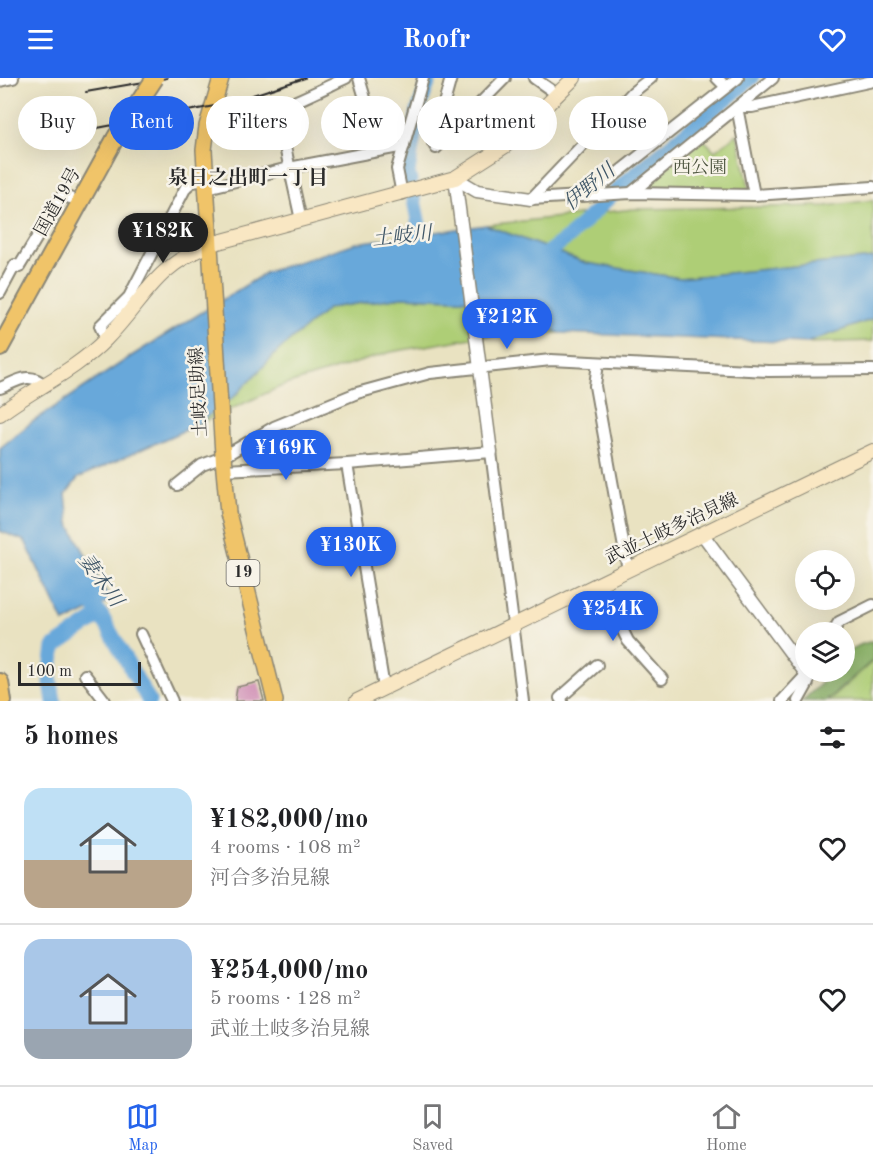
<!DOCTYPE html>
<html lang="en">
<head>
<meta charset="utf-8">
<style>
	body { margin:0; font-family:"Old Standard TT","Noto Serif JP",serif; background:#f2f2f2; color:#202124; height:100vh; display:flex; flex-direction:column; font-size:22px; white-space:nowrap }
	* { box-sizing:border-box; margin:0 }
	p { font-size:20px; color:#757577 }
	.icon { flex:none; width:33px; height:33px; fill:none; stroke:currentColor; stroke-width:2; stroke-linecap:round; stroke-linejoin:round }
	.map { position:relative; height:623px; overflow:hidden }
	.details { display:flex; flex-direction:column; background:#fff; flex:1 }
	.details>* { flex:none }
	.banner { position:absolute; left:18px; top:18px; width:837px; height:54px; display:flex; gap:12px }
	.controls { position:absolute; left:795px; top:472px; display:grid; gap:12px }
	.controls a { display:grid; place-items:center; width:60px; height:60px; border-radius:50%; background:#fff; box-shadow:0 6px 24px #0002; font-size:30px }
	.scale { position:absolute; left:18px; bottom:15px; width:123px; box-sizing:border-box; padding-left:6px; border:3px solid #2b2b2b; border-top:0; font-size:16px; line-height:21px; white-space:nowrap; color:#2b2b2b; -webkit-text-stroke:4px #f7f3e8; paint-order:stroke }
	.price { position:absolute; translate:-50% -51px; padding:0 14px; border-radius:21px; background:#2563eb; color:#fff; font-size:20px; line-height:39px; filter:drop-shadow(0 2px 3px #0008) }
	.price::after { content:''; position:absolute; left:50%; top:36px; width:18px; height:14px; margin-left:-9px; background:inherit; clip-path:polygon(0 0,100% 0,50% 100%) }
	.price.selected { background:#222; color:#fff }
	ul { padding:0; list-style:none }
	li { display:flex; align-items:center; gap:18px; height:150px; padding:0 24px }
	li+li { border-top:2px solid #e0e0e0 }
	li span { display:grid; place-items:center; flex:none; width:168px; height:120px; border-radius:18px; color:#555 }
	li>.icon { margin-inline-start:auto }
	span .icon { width:72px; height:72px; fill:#fffc; stroke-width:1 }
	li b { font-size:26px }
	h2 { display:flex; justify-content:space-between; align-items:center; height:72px; padding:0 24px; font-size:26px }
	.tag { padding:0 21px; border-radius:27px; background:#fff; box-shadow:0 6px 24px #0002; font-size:21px; line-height:54px }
	.tag.selected { background:#2563eb; color:#fff }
	header { display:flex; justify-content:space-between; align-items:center; height:78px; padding:0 24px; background:#2563eb; color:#fff; font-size:27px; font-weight:600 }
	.tabs { display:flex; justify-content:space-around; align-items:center; height:84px; border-top:2px solid #e0e0e0; background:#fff; font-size:16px; color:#757577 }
	.tabs a { display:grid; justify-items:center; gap:3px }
	.tabs .selected { color:#2563eb }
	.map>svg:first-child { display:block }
	.green { fill:#aece76; stroke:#6c7c50; stroke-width:1.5 }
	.forest { fill:#8ab167; stroke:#5a6e49; stroke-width:1.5 }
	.water { fill:#67a8da; stroke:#496a82; stroke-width:1.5 }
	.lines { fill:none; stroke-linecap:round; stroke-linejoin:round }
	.river { stroke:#67a8da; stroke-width:15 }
	.building { fill:#d193b7 }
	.minor-casing { stroke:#8a8676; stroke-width:14 }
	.tertiary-casing { stroke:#8a8676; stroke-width:15 }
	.secondary-casing { stroke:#8a8676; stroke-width:16 }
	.primary-casing { stroke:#8a8676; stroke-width:18 }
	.trunk-casing { stroke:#8a8676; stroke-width:20 }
	.minor { stroke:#fff; stroke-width:10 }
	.tertiary { stroke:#fff; stroke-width:12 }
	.secondary { stroke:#f9e7c3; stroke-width:14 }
	.primary { stroke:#f0c469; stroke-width:15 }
	.trunk { stroke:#f0c469; stroke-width:16 }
	.rail { stroke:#2b2b2b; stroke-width:2 }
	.trunk-bridge-casing { stroke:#8a8676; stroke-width:20; stroke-linecap:butt }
	.trunk-bridge { stroke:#f0c469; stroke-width:16 }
	.labels { text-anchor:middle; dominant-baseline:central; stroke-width:5; stroke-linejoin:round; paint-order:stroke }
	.shield { fill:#f7f3e8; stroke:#686764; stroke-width:1.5 }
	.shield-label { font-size:16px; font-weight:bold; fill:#2b2b2b }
	.park-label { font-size:18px; fill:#4c543e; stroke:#f7f3e8 }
	.street-label { font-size:18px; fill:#2b2b2b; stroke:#f7f3e8 }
	.neighbourhood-label { font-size:20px; font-weight:bold; fill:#2b2b2b; stroke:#f7f3e8 }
	.water-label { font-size:20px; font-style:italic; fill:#405768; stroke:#f7f3e8 }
</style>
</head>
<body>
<header><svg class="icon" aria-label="menu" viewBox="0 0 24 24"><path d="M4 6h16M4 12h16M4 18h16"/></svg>Roofr<svg class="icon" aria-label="heart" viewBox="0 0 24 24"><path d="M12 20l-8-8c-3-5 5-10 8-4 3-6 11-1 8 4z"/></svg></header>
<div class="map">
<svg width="873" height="623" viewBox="0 0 873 623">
	<rect width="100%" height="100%" fill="#f7f3e8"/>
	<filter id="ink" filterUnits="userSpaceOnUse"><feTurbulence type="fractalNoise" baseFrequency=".0167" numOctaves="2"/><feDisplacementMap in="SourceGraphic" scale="12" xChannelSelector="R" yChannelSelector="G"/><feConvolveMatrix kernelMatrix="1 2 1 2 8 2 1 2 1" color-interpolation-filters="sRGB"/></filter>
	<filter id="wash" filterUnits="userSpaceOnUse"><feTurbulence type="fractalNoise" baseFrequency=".008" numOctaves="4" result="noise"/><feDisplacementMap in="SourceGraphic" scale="24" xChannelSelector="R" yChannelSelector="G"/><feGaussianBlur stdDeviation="1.35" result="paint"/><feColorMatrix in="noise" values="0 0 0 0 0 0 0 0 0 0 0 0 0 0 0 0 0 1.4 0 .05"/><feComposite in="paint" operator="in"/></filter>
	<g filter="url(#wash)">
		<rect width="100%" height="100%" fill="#e9e2c1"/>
		<g class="green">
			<polygon points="737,56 750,113 646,112 647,106 702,60 715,73"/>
			<polygon points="873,122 873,180 680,200 586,185 486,147 634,131 826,128"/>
			<polygon points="402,219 483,222 560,255 483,258 391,274 282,308 194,348 235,318 279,272 329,230"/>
			<polygon points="873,241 873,263 806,265"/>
			<polygon points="873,583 873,623 828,623"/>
		</g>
		<path class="forest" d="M 873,563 L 873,582 L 826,623 L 802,623 L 834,594 L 844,594 L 845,577 C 853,569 861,566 873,563 Z"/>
		<polygon class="water" points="486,147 586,185 680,200 873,180 873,241 806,265 560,255 483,222 402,219 329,230 279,272 235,318 194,348 78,400 66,416 69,445 110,523 64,545 25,463 0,453 0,370 32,344 133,277 267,194 356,165"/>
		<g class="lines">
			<g class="river">
				<polyline points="410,103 408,94 418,33 430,0"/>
				<polyline points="413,117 419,147 420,175"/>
				<polyline points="537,182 570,158 622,107 752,0"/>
				<polyline points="84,515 101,537 149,623"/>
				<polyline points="54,623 50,599 54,569 101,537"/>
			</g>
		</g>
		<g id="blocks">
			<polygon class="building" points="259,604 264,623 235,623 237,609"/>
		</g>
	</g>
	<g filter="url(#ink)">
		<use href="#blocks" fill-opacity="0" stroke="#8a8676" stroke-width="1.5"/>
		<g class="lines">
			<defs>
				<g id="minor">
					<polyline points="359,0 380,71"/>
					<polyline points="451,0 433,65 436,70 505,0"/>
					<polyline points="534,0 558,17"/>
					<polyline points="717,0 726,9"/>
					<polyline points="0,3 13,0"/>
					<polyline points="277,32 301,142"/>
					<path d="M 207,48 C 257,45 301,21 346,0"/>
					<polyline points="207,110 289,90 404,68"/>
					<polyline points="631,115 773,0"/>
					<polyline points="402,116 397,91 423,0"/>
					<polyline points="591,116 738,0"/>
					<polyline points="754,117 737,29 752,29 873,3"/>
					<polyline points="531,121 631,115 754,117 873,109"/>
					<polyline points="531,121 633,14 651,0"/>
					<polyline points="0,215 15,187 19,189 62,118 70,120"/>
					<polyline points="106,261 100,248 129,219 186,109 192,104 207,102"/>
					<polyline points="598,285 595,308 628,492"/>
					<path d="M 0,310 C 16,304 30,292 45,308"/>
					<polyline points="347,386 384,610"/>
					<polyline points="224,392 347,386 491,374 523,623"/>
					<polyline points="177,407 202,387 223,379 274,349 357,315 430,295 551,282 768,293 873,292"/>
					<polyline points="599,505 628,563 662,601"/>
					<polyline points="832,555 839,544 873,527"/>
					<polyline points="141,556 172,623"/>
					<polyline points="85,597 105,623"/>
					<polyline points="562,623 560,620 597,587"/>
					<polyline points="782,623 809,594"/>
					<polyline points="798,623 808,605 807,597"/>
				</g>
				<g id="tertiary">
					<polyline points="455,100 491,374"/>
					<polyline points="455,100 477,113 531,121"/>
					<polyline points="703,457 807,597"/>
				</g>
				<g id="secondary">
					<path d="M 0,336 C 34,310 75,293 106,261 C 146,220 152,190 211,166 L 455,100 L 505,68 L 574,0"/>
					<polyline points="357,623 873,373"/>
				</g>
				<polyline id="primary" points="221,0 207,48 204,72 224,392 228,435 275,623"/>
				<g id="trunk">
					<polyline points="0,270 116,59"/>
					<polyline points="0,604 3,623"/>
				</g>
			</defs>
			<use href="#minor" class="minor-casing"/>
			<use href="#tertiary" class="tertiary-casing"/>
			<use href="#secondary" class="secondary-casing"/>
			<use href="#primary" class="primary-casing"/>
			<use href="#trunk" class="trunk-casing"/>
			<use href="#minor" class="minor"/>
			<use href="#tertiary" class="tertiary"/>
			<use href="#secondary" class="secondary"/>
			<use href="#primary" class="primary"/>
			<use href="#trunk" class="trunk"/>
			<g class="rail">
				<polyline points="86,14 167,0"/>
				<polyline points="92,51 225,26 305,0"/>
			</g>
			<defs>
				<polyline id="trunk-bridge" points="116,59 155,0"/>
			</defs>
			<use href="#trunk-bridge" class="trunk-bridge-casing"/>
			<use href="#trunk-bridge" class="trunk-bridge"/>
		</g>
	</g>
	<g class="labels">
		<rect class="shield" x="226.5" y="482" width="33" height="26" rx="4.5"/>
		<g class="shield-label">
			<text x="243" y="495">19</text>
		</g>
		<g class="park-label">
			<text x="700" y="90">西公園</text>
		</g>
		<g class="street-label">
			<text transform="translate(58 124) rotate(-61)">国道19号</text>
			<text transform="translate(199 314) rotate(-93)">土岐足助線</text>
			<text transform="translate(672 451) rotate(-25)">武並土岐多治見線</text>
		</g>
		<g class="neighbourhood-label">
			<text x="248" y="101">泉日之出町一丁目</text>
		</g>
		<g class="water-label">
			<text transform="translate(590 110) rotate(-40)">伊野川</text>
			<text transform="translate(402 159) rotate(-6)">土岐川</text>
			<text transform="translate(100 503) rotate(54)">妻木川</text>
		</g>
	</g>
</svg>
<div class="controls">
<a><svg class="icon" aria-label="locate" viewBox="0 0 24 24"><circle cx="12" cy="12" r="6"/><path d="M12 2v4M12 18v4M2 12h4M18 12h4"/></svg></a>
<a><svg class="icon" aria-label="layers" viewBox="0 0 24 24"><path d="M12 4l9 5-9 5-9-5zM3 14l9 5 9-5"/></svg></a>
</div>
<div class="scale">100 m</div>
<b class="price selected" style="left:163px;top:186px">¥182K</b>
<b class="price" style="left:507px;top:272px">¥212K</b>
<b class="price" style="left:286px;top:403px">¥169K</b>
<b class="price" style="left:351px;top:500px">¥130K</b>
<b class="price" style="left:613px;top:564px">¥254K</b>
<div class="banner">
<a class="tag">Buy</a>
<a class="tag selected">Rent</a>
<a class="tag">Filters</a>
<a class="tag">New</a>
<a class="tag">Apartment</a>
<a class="tag">House</a>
</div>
</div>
<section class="details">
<h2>5 homes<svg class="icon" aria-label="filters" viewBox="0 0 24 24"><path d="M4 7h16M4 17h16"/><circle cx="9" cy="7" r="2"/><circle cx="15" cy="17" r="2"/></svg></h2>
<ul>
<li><span style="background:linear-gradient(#bfe0f5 60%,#b9a48a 0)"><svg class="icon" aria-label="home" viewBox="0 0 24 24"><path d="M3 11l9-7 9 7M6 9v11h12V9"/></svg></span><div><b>¥182,000/mo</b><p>4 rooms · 108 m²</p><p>河合多治見線</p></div><svg class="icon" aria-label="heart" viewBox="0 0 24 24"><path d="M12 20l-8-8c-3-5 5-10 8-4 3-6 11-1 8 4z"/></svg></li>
<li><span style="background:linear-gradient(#a9c7e8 75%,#9aa5b1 0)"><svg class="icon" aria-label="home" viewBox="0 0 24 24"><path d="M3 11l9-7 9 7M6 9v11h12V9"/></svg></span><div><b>¥254,000/mo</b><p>5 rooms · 128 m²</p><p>武並土岐多治見線</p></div><svg class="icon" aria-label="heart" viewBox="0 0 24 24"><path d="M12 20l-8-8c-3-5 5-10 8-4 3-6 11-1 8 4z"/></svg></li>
</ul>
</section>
<nav class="tabs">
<a class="selected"><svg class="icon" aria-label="map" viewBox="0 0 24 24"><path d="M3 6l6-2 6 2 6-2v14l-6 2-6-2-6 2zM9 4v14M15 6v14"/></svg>Map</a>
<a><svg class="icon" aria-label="saved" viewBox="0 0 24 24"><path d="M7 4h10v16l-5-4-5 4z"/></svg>Saved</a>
<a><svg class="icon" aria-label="home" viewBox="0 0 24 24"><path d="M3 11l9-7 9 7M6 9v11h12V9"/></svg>Home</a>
</nav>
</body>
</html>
